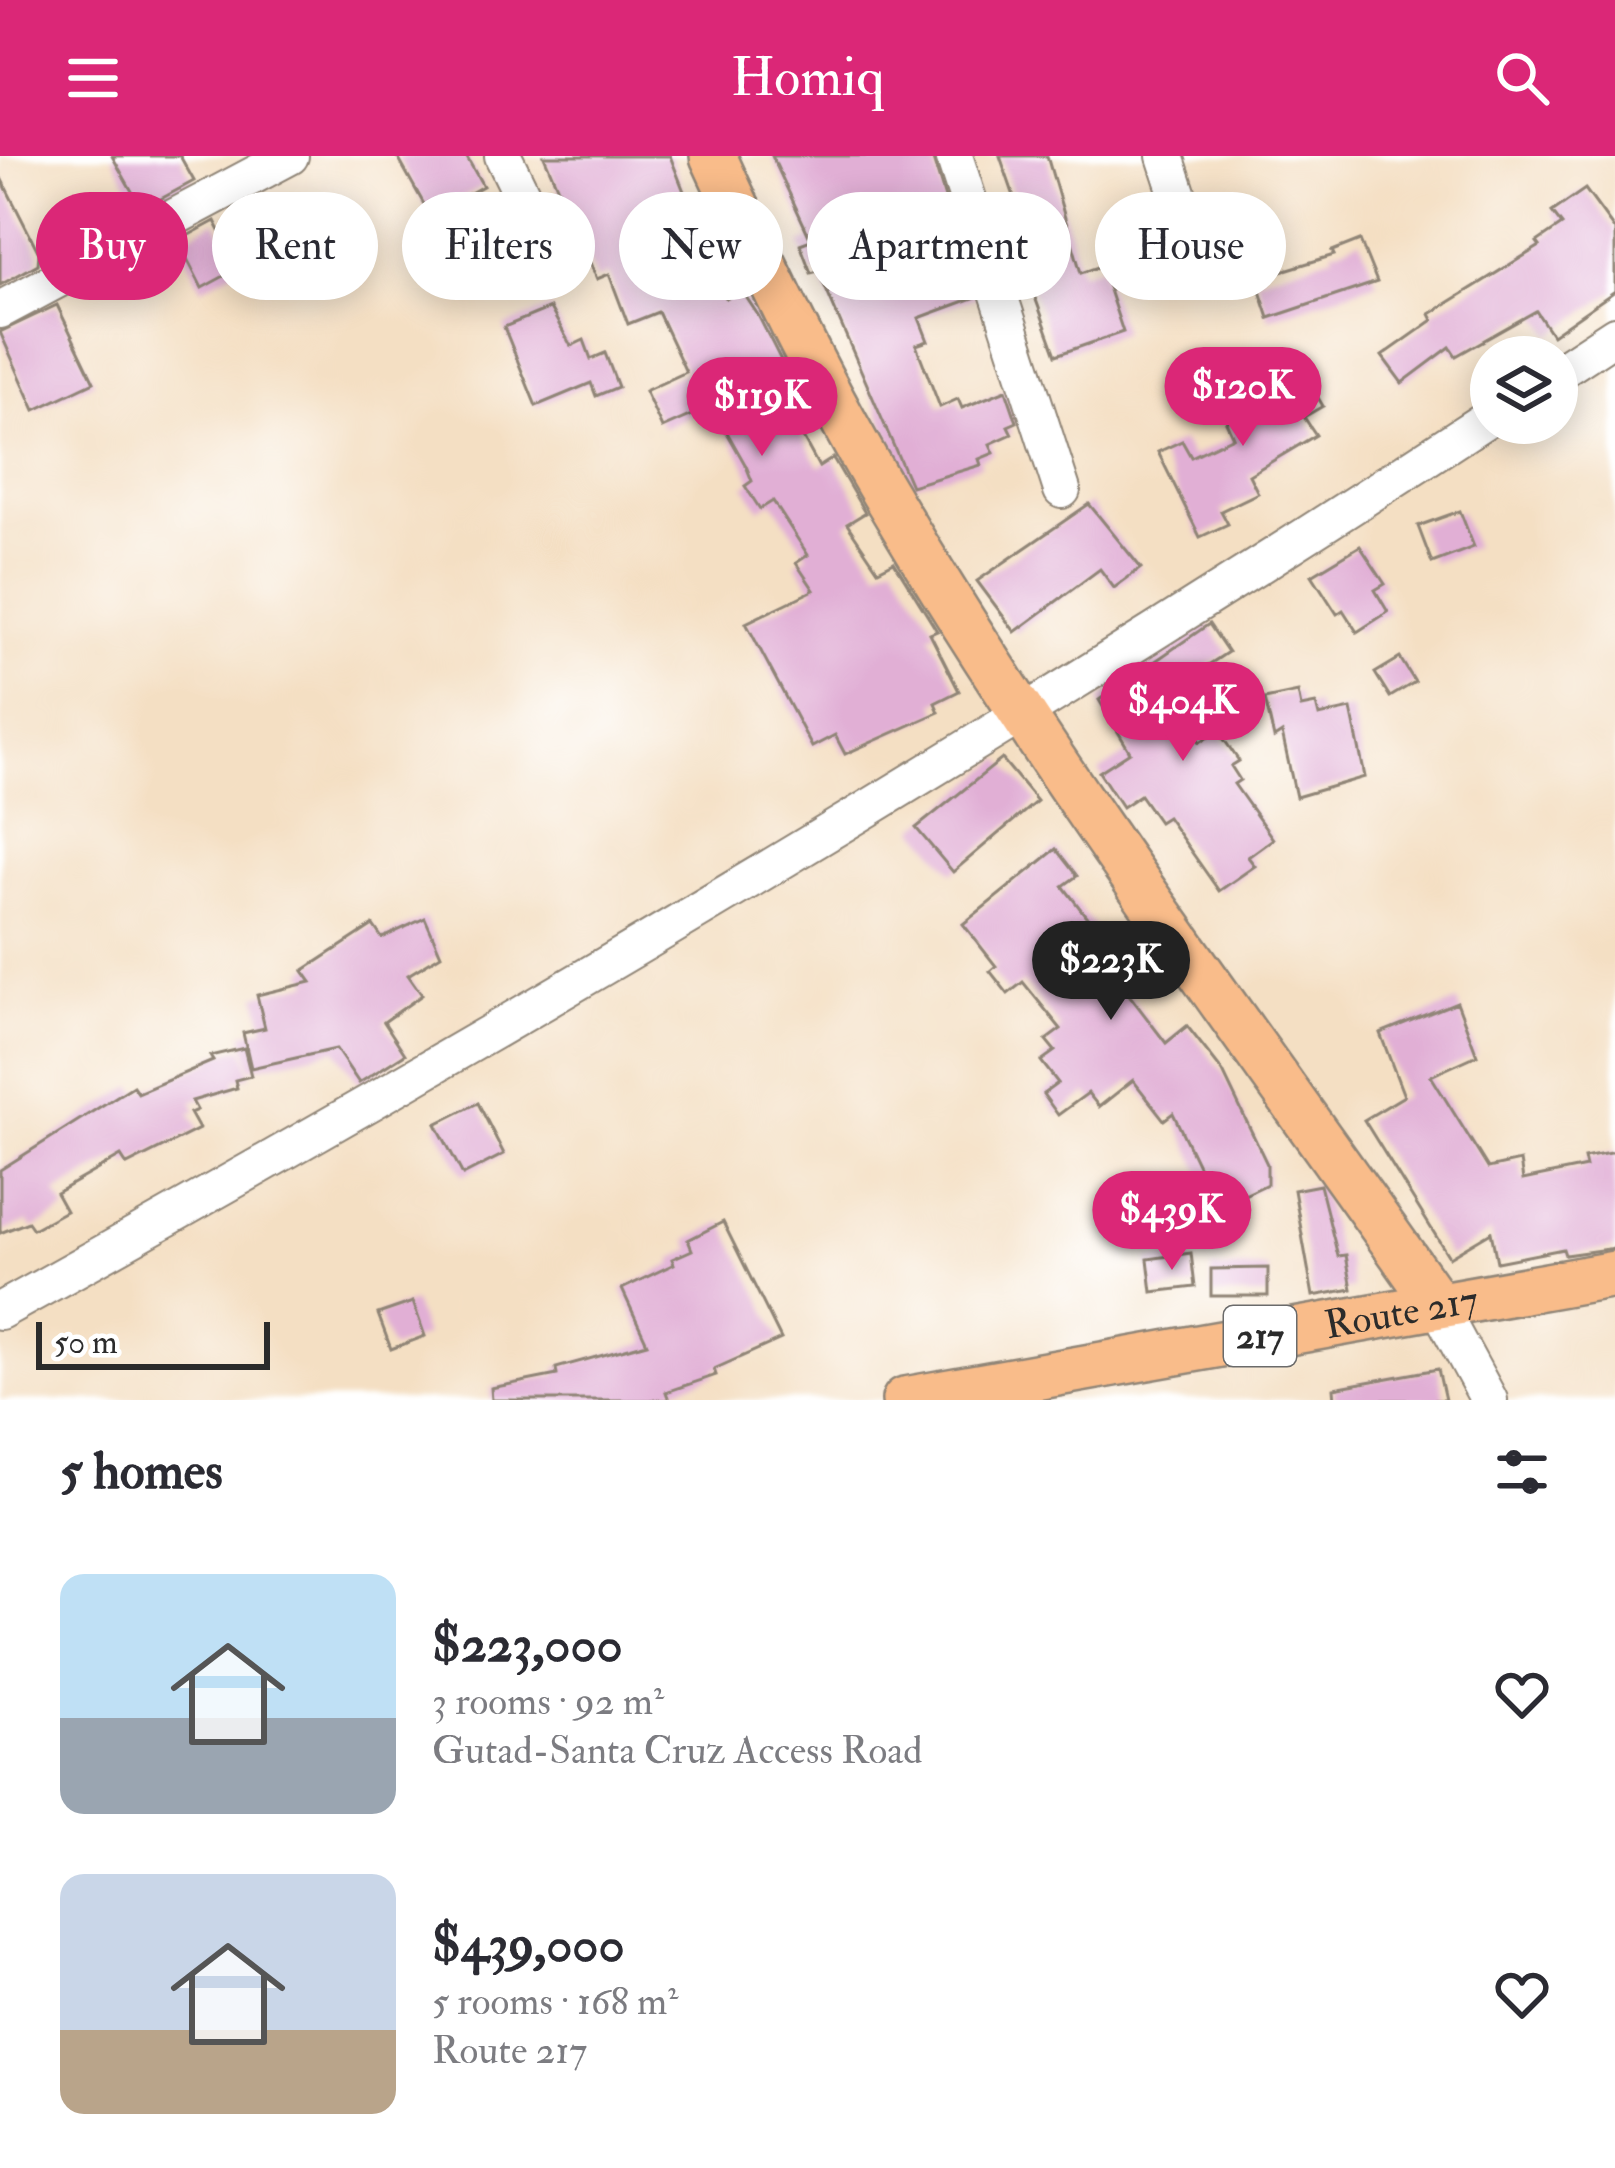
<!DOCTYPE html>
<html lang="en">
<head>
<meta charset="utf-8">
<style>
	body { margin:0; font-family:"IM FELL Double Pica",serif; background:#f2f2f3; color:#2b2b33; height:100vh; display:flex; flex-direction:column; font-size:45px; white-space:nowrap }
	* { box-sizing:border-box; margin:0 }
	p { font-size:39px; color:#7c7c81 }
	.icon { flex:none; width:66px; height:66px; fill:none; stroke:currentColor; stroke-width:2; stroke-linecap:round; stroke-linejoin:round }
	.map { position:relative; height:1244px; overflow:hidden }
	.drawer { display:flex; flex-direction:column; background:#fff; flex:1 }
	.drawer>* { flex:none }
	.banner { position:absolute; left:36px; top:36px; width:1545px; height:108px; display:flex; gap:24px }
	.buttons { position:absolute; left:1470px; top:180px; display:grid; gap:24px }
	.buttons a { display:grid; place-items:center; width:108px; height:108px; border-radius:50%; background:#fff; box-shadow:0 6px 30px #0003; font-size:60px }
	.scale { position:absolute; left:36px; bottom:30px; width:234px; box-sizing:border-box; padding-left:12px; border:6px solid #2b2b2b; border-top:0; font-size:33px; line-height:42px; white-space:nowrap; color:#2b2b2b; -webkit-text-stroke:9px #fff; paint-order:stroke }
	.price { position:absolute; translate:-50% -102px; padding:0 27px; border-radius:42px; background:#db2777; color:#fff; font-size:39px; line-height:78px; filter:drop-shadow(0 3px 6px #0008) }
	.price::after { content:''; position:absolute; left:50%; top:72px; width:36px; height:27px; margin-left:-18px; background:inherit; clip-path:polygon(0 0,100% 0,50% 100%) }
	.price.current { background:#222; color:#fff }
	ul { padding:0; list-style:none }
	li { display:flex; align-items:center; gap:36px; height:300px; padding:0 60px }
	li span { display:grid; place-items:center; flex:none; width:336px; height:240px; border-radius:24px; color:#555 }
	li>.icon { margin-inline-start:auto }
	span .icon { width:144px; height:144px; fill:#fffc; stroke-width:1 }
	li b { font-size:51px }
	h2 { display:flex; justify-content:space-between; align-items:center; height:144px; padding:0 60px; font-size:51px }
	.tag { padding:0 42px; border-radius:54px; background:#fff; box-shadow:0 6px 30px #0003; font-size:42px; line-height:108px }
	.tag.current { background:#db2777; color:#fff }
	header { display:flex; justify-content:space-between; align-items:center; height:156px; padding:0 60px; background:#db2777; color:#fff; font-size:54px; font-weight:600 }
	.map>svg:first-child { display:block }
	.building { fill:#e1afd5 }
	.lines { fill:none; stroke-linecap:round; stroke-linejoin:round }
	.minor-casing { stroke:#908577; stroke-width:40 }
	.major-casing { stroke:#908577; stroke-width:50 }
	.minor { stroke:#fff; stroke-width:36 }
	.major { stroke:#f9bc8a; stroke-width:45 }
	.labels { text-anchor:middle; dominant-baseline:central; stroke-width:12; stroke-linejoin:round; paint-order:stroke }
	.shield { fill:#fff; stroke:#6b6b6b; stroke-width:3 }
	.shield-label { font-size:36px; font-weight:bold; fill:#2b2b2b }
	.street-label { font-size:39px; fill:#2b2b2b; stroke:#fff }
</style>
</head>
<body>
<header><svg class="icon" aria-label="menu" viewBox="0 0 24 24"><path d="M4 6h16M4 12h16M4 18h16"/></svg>Homiq<svg class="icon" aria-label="search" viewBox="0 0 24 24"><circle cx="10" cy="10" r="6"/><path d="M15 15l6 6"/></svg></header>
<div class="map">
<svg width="1615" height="1244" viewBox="0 0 1615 1244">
	<rect width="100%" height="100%" fill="#fff"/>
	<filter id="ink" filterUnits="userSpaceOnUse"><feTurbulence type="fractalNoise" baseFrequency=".00833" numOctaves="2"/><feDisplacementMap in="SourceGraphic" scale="24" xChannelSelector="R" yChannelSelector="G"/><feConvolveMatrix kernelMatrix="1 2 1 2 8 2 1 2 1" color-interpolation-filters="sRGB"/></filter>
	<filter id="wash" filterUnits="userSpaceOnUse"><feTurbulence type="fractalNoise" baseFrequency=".004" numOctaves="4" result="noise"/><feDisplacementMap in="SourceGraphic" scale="48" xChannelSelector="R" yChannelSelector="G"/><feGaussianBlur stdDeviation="2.7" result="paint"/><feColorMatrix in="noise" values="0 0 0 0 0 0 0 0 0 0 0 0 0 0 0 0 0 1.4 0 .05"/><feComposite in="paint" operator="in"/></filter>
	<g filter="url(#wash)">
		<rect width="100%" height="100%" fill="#f4dfc3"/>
		<g id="blocks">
			<g class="building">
				<polygon points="112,0 180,0 194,25 142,53"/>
				<polygon points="397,0 466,0 483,30 430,59"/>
				<polygon points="544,0 670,0 726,142 742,135 758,159 791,224 777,234 819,311 833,302 865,357 847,368 878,414 894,406 937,475 930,478 959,535 935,547 939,556 845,598 835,579 812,591 746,467 814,434 796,407 808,399 773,345 760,353 745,330 752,325 746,310 712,250 662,272 645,235 686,216 658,156 628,168 609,118 597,123"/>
				<polygon points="772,0 932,0 976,141 919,162 928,185 916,189 940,251 958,243 962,252 1006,234 1017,266 1008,270 1012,278 990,288 994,297 979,303 981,309 911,330 818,115 811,117 800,88 811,84"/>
				<polygon points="1000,0 1047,0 1081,117 1101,110 1123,176 1056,199 1002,50 1016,46"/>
				<polygon points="0,20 39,97 38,108 0,129"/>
				<polygon points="1585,33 1615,74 1615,135 1552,179 1536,155 1456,200 1450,191 1402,227 1382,200 1433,164 1430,158 1540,90 1537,86 1562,69 1552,56"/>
				<polygon points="215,65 239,112 202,132 178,85"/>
				<polygon points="1360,84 1377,126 1269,162 1256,123 1334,99 1332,95"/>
				<polygon points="57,149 94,226 35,254 0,176"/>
				<polygon points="550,152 571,190 584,184 591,203 605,197 618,231 596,240 591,227 536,250 504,171"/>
				<polygon points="1298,208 1323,250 1304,261 1316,279 1249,319 1258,337 1221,355 1228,368 1200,381 1158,296 1182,285 1191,301 1233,281 1226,266 1255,246 1247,233"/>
				<polygon points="1089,348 1141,412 1114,432 1100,413 1015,476 977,425"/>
				<polygon points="1460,355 1474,391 1432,407 1418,370"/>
				<polygon points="1360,390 1385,428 1375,434 1388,456 1357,476 1343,454 1337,458 1312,419"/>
				<polygon points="1209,468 1228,496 1167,536 1200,586 1218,575 1239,605 1231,610 1240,624 1234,628 1273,683 1248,701 1255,710 1219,735 1167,661 1159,666 1140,639 1122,651 1099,616 1130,596 1099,544"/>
				<polygon points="1400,502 1415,526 1390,541 1375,517"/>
				<polygon points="1298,536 1301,551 1316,548 1319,560 1351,553 1365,621 1296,641 1282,577 1274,582 1265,543"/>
				<polygon points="1002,603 1037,645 953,716 916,672"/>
				<polygon points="1056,693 1077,720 1063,730 1102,781 1117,769 1144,803 1117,823 1166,887 1187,870 1223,916 1267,1008 1267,1028 1230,1046 1215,1014 1203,1020 1173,957 1164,964 1133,924 1099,951 1088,937 1058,959 1043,938 1058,927 1041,905 1055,895 1046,884 1061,873 1023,826 1008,838 990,815 996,810 963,768"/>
				<polygon points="425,762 441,799 408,819 422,839 384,866 405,898 359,927 336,893 251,912 243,877 265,872 257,839 311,826 303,815 373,769 382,782"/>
				<polygon points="1457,846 1477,899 1431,920 1488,1012 1520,1005 1523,1024 1586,1011 1584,1002 1615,996 1615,1092 1565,1099 1563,1093 1497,1106 1491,1076 1449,1101 1364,964 1404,940 1380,877"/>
				<polygon points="244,892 251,920 235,924 237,932 192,945 197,954 190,957 199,973 127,1009 121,1000 56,1037 66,1055 33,1073 28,1066 0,1077 0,1014 133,930 138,937 213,905 210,900"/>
				<polygon points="478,947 504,998 463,1019 436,968"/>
				<polygon points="1320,1029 1338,1100 1346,1099 1352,1133 1313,1140 1294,1034"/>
				<polygon points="723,1066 781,1183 714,1213 716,1219 666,1236 669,1244 492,1244 491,1232 557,1219 556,1212 647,1187 622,1133 674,1108 672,1103 692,1094 688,1084"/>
				<polygon points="1191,1097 1195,1131 1152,1136 1148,1103"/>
				<polygon points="1268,1112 1268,1140 1211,1140 1211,1113"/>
				<polygon points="413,1146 425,1180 391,1193 378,1158"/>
				<polygon points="1438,1213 1445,1244 1335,1244 1334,1232"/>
			</g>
		</g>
	</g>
	<g filter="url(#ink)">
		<use href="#blocks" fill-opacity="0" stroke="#908577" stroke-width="3"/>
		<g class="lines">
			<defs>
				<g id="minor">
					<polyline points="503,0 521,37"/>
					<polyline points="954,0 1062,334"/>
					<polyline points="1165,0 1203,116"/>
					<polyline points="0,154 290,0"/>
					<polyline points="1557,217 1615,179"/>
					<polyline points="1437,1148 1489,1244"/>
					<path d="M 0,1155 C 507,875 1006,577 1491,260"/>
				</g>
				<g id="major">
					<path d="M 713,0 C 767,118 823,235 890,347 C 1054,625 1252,884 1437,1148"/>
					<path id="s1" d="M 905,1244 L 1615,1118"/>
				</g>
			</defs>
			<use href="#minor" class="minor-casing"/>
			<use href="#major" class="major-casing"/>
			<use href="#minor" class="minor"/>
			<use href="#major" class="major"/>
		</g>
	</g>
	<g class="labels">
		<rect class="shield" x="1224" y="1150" width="72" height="60" rx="9"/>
		<g class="shield-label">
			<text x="1260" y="1180">217</text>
		</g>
		<g class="street-label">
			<text stroke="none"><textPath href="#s1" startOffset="504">Route 217</textPath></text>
		</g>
	</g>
</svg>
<div class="buttons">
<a><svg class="icon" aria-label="layers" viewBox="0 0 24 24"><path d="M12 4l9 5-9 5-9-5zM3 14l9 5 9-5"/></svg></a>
</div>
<div class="scale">50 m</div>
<b class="price" style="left:1243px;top:293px">$120K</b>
<b class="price" style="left:762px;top:303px">$119K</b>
<b class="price" style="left:1183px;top:608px">$404K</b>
<b class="price current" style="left:1111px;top:867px">$223K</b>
<b class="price" style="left:1172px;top:1117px">$439K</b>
<div class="banner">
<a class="tag current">Buy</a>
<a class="tag">Rent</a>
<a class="tag">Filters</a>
<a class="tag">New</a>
<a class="tag">Apartment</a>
<a class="tag">House</a>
</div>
</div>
<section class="drawer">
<h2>5 homes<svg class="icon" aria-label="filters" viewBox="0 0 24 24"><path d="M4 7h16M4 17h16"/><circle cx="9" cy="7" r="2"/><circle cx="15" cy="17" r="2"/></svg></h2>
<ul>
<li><span style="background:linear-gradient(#bfe0f5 60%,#9aa5b1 0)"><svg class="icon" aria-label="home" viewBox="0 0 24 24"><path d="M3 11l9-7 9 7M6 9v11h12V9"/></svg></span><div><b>$223,000</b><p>3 rooms · 92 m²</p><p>Gutad-Santa Cruz Access Road</p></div><svg class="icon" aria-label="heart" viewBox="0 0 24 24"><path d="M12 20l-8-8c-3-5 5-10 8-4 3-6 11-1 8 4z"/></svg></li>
<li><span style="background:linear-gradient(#c9d6e8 65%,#b9a48a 0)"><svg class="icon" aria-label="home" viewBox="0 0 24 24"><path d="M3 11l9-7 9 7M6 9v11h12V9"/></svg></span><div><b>$439,000</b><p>5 rooms · 168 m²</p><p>Route 217</p></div><svg class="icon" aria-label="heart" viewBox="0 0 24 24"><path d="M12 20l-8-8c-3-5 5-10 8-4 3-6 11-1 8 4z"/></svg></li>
</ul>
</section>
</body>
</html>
